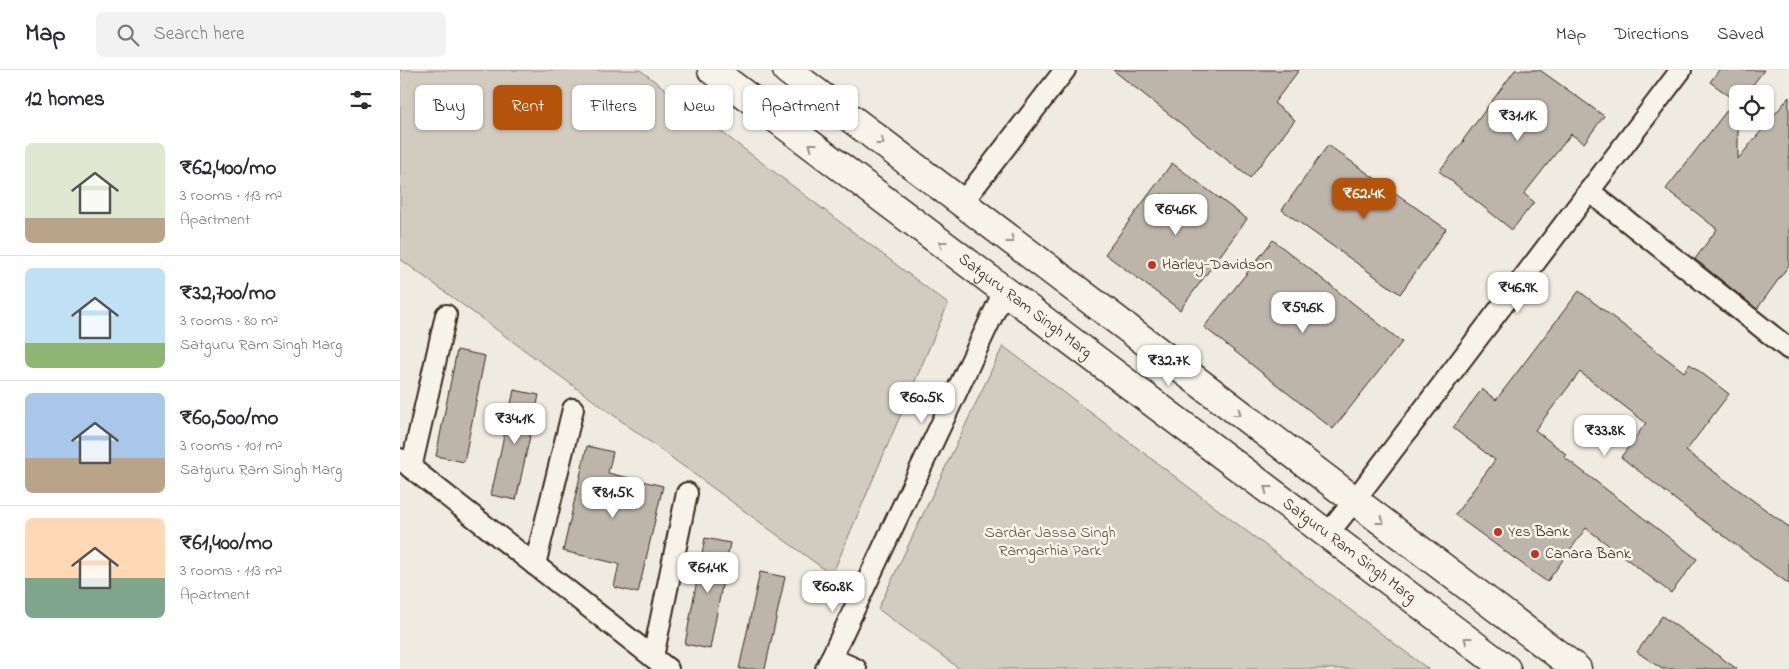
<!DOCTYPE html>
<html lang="en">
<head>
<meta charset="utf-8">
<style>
	body { margin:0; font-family:"Indie Flower",sans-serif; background:#f2f2f3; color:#2b2b33; height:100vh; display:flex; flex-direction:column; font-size:19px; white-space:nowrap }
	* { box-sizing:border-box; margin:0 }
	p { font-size:16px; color:#7c7c81 }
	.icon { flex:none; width:28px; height:28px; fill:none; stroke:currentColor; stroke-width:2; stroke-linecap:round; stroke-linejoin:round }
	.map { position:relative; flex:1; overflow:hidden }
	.panel { display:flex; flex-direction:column; background:#fff; width:400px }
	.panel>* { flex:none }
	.hud { position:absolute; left:15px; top:15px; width:475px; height:45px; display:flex; gap:10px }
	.fabs { position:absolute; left:1329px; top:15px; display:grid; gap:10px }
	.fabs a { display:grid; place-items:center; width:45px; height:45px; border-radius:8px; background:#fff; box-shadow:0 1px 4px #0004; font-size:25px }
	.price { position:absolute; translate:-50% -42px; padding:0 11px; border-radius:10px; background:#fff; color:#222; font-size:16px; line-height:32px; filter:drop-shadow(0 1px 2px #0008) }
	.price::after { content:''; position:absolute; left:50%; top:30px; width:15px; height:11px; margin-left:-8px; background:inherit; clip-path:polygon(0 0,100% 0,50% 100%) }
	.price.on { background:#b45309; color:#fff }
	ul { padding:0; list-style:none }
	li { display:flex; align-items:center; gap:15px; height:125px; padding:0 25px }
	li+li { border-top:1px solid #e1e1e2 }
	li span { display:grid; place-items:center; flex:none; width:140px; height:100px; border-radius:8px; color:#555 }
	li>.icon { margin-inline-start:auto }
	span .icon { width:60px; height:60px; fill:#fffc; stroke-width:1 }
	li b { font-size:21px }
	h2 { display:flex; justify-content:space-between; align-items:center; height:60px; padding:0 25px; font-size:21px }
	.tag { padding:0 18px; border-radius:8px; background:#fff; box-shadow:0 1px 4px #0004; font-size:18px; line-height:45px }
	.tag.on { background:#b45309; color:#fff }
	header { display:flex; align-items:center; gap:30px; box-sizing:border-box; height:70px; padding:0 25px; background:#fff; border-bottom:1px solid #e1e1e2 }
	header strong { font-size:24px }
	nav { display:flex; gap:28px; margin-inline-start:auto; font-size:18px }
	.search { width:350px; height:45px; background:#f2f2f3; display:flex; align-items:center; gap:12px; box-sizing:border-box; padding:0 18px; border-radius:8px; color:#7c7c81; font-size:19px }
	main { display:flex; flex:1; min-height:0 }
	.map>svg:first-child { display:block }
	.green { fill:#d1cbc0; stroke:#867a6f }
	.building { fill:#bdb5aa; stroke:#3b2a1e }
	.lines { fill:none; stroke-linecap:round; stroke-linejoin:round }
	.minor-casing { stroke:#3b2a1e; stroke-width:24 }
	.secondary-casing { stroke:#3b2a1e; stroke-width:31 }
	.minor { stroke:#f7f3e8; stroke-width:20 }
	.secondary { stroke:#f7f3e8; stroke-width:28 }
	.oneway { stroke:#998e83 }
	.poi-dot { fill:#c8321e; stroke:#f7f3e8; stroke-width:2 }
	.labels { text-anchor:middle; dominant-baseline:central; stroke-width:5; stroke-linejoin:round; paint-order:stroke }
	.poi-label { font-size:16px; fill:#3b2a1e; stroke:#f7f3e8; text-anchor:start }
	.street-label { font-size:16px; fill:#3b2a1e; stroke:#f7f3e8 }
	.park-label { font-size:16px; fill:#605246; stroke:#f7f3e8 }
</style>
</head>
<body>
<header>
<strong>Map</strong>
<div class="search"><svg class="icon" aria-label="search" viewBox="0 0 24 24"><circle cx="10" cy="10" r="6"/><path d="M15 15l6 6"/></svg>Search here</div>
<nav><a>Map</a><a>Directions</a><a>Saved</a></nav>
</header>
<main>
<section class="panel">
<h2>12 homes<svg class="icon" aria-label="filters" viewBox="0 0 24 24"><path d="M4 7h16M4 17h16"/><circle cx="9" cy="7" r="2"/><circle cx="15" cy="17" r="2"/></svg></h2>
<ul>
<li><span style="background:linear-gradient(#dfe7d0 75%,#b9a48a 0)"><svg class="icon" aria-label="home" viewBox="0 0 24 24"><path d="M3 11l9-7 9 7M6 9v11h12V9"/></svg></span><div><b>₹62,400/mo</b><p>3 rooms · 113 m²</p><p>Apartment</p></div></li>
<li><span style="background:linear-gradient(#bfe0f5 75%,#8fb573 0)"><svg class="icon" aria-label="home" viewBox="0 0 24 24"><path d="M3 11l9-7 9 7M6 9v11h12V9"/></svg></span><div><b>₹32,700/mo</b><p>3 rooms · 80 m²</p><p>Satguru Ram Singh Marg</p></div></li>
<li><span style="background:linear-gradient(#a9c7e8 65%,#b9a48a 0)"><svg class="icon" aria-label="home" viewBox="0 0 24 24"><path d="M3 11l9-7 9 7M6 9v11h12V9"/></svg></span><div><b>₹60,500/mo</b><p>3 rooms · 101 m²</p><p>Satguru Ram Singh Marg</p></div></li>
<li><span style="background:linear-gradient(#ffd9b3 60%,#7fa58c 0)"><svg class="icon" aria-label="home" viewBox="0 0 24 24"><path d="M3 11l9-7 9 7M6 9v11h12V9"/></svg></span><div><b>₹61,400/mo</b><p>3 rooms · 113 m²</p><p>Apartment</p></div></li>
</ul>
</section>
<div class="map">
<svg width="1389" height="599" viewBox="0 0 1389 599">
	<rect width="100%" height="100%" fill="#efebe0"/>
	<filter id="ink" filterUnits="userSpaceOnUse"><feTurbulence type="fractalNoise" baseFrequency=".02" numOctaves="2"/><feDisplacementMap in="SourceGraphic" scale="10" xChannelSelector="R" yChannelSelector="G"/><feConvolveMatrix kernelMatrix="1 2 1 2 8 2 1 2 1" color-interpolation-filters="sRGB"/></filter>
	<g filter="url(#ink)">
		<g class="green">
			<polygon points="0,0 240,0 548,234 432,505 0,189"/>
			<polygon points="603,276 1028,599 560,599 478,539"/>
		</g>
		<g class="building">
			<polygon points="713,0 899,0 874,33 895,50 850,108"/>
			<polygon points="1115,0 1140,0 1204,46 1184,73 1171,64 1124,124 1134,132 1112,160 1039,101 1064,71 1063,70"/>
			<polygon points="1319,0 1364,0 1346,24 1338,24 1338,89 1389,27 1389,195 1357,239 1295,189 1317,159 1266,119 1335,30 1310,12"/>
			<polygon points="928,75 1046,159 1000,224 882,140"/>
			<polygon points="772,93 847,149 780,240 705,184"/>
			<polygon points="873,170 1002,272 933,359 804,257"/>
			<polygon points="1179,221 1284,302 1290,294 1329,324 1286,381 1389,457 1389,514 1282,435 1221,387 1246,353 1180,302 1135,360 1166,384 1164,387 1297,489 1271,523 1186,458 1147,512 1055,445 1095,390 1053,358 1082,319 1096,330"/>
			<polygon points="57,280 85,286 64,392 36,386"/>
			<polygon points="114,320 139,325 116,430 91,425"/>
			<polygon points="187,376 213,382 208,403 263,416 238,523 214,517 219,494 163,481"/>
			<polygon points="305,468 330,473 310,579 285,574"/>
			<polygon points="360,502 385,507 365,599 339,599"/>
			<polygon points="1262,546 1337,599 1262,599 1237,582"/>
		</g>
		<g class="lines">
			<defs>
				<g id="minor">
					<polyline points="1189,121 1389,279"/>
					<polyline points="562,133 665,0"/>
					<polyline points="0,389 268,599"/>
					<polyline points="11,398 46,245"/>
					<polyline points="927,465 954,431 1281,0"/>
					<polyline points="135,495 173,339"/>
					<polyline points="253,587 287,423"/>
					<polyline points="431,588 456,599"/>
					<polyline points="426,599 604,221"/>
				</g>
				<g id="secondary">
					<path id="s1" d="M 312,0 L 1106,599"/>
					<polyline points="387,0 1177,599"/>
				</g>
			</defs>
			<use href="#minor" class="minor-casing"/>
			<use href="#secondary" class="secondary-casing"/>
			<use href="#minor" class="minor"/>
			<use href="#secondary" class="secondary"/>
		</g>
		<defs><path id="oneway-chevron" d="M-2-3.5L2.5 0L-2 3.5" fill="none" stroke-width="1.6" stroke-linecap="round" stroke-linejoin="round" transform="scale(1.25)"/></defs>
		<g class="oneway">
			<use href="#oneway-chevron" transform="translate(481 72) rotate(37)"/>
			<use href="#oneway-chevron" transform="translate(412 76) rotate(-143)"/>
			<use href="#oneway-chevron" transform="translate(611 170) rotate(37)"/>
			<use href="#oneway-chevron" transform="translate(542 174) rotate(-143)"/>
			<use href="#oneway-chevron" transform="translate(838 343) rotate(37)"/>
			<use href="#oneway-chevron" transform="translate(867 419) rotate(-143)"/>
			<use href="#oneway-chevron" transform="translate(981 451) rotate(37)"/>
			<use href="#oneway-chevron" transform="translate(1067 570) rotate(-143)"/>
		</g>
	</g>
	<g class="poi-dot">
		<circle cx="752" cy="195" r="5"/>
		<circle cx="1098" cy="462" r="5"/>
		<circle cx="1135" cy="484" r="5"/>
	</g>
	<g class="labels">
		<g class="poi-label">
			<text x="762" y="195">Harley-Davidson</text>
			<text x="1108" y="462">Yes Bank</text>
			<text x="1145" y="484">Canara Bank</text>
		</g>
		<g class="street-label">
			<text stroke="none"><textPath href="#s1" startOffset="392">Satguru Ram Singh Marg</textPath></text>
			<text stroke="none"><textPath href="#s1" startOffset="798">Satguru Ram Singh Marg</textPath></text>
		</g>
		<g class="park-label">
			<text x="650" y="463">Sardar Jassa Singh<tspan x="650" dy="18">Ramgarhia Park</tspan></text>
		</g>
	</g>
</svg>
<div class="fabs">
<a><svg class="icon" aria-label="locate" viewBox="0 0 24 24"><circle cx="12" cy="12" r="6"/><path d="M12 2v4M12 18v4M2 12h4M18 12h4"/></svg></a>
</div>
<b class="price" style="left:1118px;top:72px">₹31.1K</b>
<b class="price on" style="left:964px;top:150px">₹62.4K</b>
<b class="price" style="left:776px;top:166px">₹64.6K</b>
<b class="price" style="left:1118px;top:244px">₹46.9K</b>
<b class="price" style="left:903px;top:264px">₹59.6K</b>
<b class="price" style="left:769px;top:317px">₹32.7K</b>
<b class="price" style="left:522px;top:354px">₹60.5K</b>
<b class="price" style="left:115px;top:375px">₹34.1K</b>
<b class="price" style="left:1205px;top:387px">₹33.8K</b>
<b class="price" style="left:213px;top:449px">₹81.5K</b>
<b class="price" style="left:308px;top:524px">₹61.4K</b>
<b class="price" style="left:433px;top:543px">₹60.8K</b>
<div class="hud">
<a class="tag">Buy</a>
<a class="tag on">Rent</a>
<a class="tag">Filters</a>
<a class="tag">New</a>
<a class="tag">Apartment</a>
</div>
</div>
</main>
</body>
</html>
